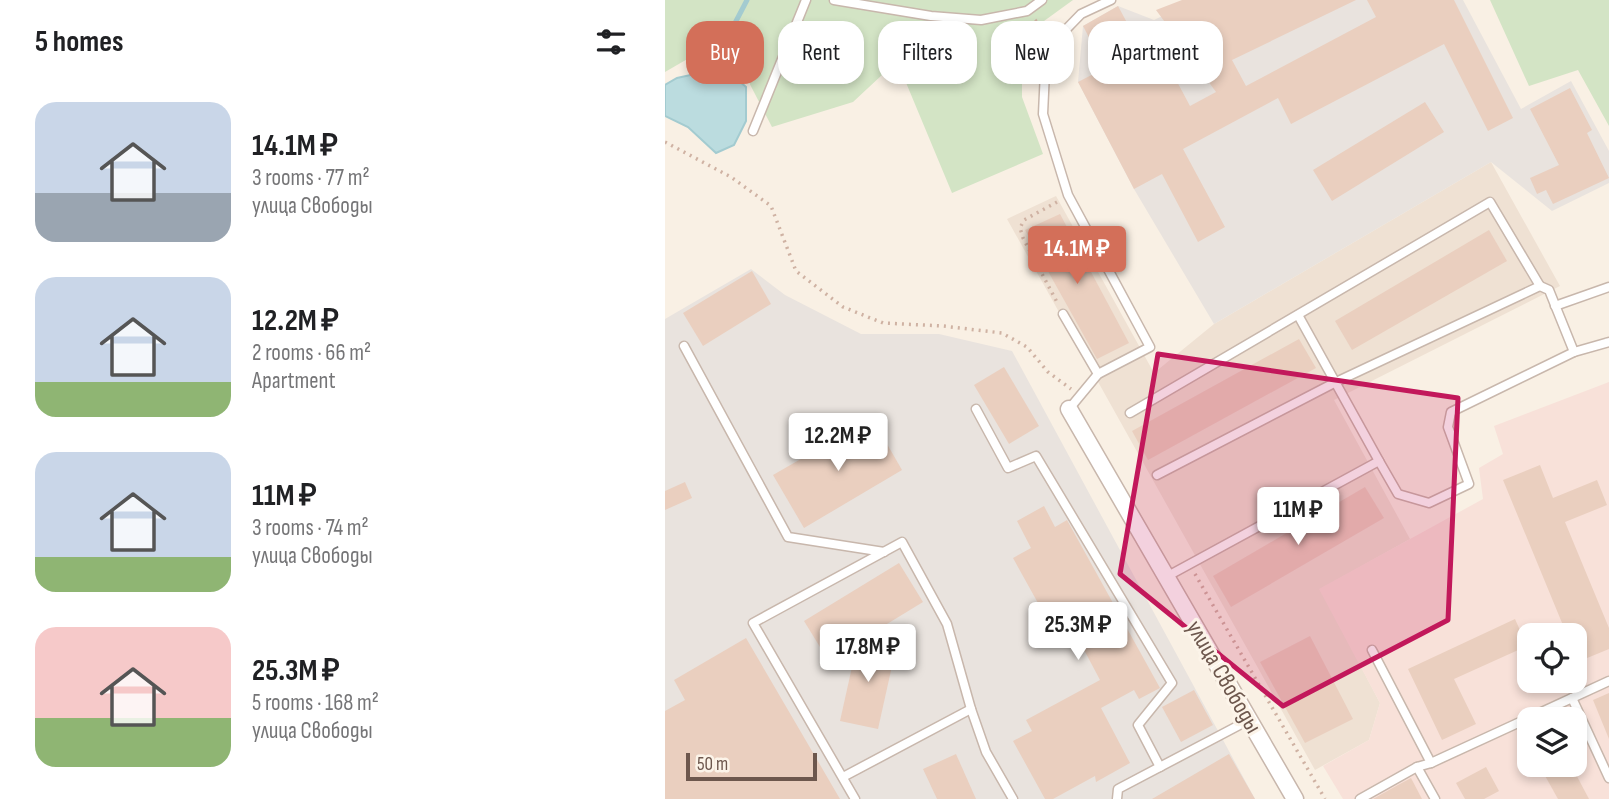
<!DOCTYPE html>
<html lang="en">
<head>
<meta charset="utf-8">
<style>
	body { margin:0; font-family:"Sofia Sans Condensed",sans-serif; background:#f2f2f2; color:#202124; height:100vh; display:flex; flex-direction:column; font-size:26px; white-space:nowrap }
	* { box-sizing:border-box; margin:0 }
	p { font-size:23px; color:#757577 }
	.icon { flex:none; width:38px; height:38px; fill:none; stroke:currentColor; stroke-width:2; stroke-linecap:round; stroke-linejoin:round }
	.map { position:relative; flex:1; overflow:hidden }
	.details { display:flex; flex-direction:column; background:#fff; width:665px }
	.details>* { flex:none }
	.guide { position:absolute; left:21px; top:21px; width:665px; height:63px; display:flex; gap:14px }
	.buttons { position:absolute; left:852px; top:623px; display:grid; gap:14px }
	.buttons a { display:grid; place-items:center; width:70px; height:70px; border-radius:14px; background:#fff; box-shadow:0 4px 10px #0003; font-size:35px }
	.scale { position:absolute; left:21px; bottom:18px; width:131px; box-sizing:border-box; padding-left:7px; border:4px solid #6d574d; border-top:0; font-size:19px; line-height:24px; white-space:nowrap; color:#6d574d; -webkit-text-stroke:5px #fcf4e9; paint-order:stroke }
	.price { position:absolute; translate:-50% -60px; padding:0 16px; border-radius:7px; background:#fff; color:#222; font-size:23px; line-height:46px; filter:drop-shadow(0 2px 4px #0008) }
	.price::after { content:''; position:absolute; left:50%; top:42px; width:21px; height:16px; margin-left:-10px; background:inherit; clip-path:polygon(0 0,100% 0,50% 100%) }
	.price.active { background:#d36f59; color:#fff }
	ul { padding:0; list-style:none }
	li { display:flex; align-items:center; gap:21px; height:175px; padding:0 35px }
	li span { display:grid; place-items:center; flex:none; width:196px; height:140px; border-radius:21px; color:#555 }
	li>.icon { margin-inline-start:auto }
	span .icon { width:84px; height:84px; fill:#fffc; stroke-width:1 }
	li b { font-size:30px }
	h2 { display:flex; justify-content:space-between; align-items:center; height:84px; padding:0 35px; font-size:30px }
	.pill { padding:0 24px; border-radius:21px; background:#fff; box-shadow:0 4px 10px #0003; font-size:24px; line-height:63px }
	.pill.active { background:#d36f59; color:#fff }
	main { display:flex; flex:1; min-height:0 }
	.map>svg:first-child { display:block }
	.residential { fill:#efe1d3 }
	.commercial { fill:#f8e1d9; fill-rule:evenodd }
	.industrial { fill:#e9e3de }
	.green { fill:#d3e4c5 }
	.water { fill:#bbdcdf; stroke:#a3cbd0; stroke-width:2 }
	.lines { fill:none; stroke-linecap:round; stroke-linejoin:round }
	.stream { stroke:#a3cbd0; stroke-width:5 }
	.building { fill:#eacfbf }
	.lane-casing { stroke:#c8b7ac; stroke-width:11 }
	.street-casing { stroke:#c8b7ac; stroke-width:19 }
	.path { stroke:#cfb2a3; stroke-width:3.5; stroke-dasharray:2 5; stroke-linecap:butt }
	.lane { stroke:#fff; stroke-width:8 }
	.street { stroke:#fff; stroke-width:16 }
	.marked { fill:#c2185b; fill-opacity:0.2; stroke:#c2185b; stroke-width:5; stroke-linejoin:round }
	.labels { text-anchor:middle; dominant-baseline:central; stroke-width:6; stroke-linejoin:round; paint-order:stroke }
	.street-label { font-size:24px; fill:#6d574d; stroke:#fcf4e9 }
</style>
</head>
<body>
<main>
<section class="details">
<h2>5 homes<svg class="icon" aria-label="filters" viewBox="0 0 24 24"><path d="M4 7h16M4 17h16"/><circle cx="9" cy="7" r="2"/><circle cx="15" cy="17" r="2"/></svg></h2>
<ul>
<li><span style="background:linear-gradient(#c9d6e8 65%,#9aa5b1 0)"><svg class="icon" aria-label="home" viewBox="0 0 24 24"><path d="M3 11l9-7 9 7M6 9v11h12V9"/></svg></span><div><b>14.1M ₽</b><p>3 rooms · 77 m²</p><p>улица Свободы</p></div></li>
<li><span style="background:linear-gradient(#c9d6e8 75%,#8fb573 0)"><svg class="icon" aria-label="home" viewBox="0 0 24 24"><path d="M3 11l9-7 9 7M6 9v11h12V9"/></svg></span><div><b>12.2M ₽</b><p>2 rooms · 66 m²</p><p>Apartment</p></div></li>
<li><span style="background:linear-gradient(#c9d6e8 75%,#8fb573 0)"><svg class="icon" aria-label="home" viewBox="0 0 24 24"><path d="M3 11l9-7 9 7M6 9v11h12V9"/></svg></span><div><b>11M ₽</b><p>3 rooms · 74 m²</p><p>улица Свободы</p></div></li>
<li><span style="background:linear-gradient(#f6c9c9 65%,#8fb573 0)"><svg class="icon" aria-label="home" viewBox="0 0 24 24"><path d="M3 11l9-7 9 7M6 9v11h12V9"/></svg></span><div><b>25.3M ₽</b><p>5 rooms · 168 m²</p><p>улица Свободы</p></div></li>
</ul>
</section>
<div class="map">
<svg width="944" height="799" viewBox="0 0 944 799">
	<rect width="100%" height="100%" fill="#f9f0e4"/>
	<polygon class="residential" points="826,162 895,286 669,400 745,539 655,589 715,703 704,740 650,770 342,219 391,196 489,373 549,324"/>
	<path class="commercial" d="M 944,382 L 944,799 L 678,799 L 658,766 L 704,740 L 715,703 L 654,589 L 818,499 L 814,468 L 838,454 L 829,426 ZM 864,635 L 910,635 L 910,681 L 864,681 ZM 864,719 L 910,719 L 910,765 L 864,765 Z"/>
	<g class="industrial">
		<polygon points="531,0 798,0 856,109 906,81 944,151 944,183 887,211 826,162 549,324 469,189 413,82 418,26 453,6 489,20"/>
		<polygon points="86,269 120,295 196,334 274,334 347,351 590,799 0,799 0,319"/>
	</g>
	<g class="green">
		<polygon points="0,0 408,0 357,37 357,97 378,154 287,193 232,61 188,102 107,127 75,65 38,50 0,72"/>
		<polygon points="825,0 944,0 944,126 913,70 864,86"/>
	</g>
	<polygon class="water" points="56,65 81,87 81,121 69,145 51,153 23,127 0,116 0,85 12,78 35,73 37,66"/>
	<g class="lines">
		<polyline class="stream" points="57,48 82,0"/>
	</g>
	<g class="building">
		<polygon points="517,0 691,0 567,60 581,86 711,17 702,0 789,0 848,118 823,131 779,44 626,124 613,98 518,149 560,227 533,242 497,174 469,189 413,82 440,68 418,26 453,6 487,69 501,61 525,106 551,92 491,10"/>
		<polygon points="905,88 927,130 922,133 944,178 888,204 881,190 872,194 865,178 894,165 865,109"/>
		<polygon points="760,102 779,132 667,201 648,170"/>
		<polygon points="395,214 464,343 432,359 360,230"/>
		<polygon points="824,230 842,261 687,350 670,321"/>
		<polygon points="87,271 106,304 38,346 18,313"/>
		<polygon points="634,339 651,368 483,460 467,431"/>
		<polygon points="339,367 374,426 344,444 309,385"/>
		<polygon points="207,418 237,470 139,528 108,475"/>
		<polygon points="875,465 888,498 932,480 942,505 900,522 944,628 944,649 910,663 910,635 902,635 838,480"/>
		<polygon points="20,482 27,498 0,510 0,491"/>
		<polygon points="700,487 719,518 566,607 548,576"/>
		<polygon points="379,506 390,527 402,520 495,688 474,699 469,690 436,708 465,763 431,782 430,776 388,799 380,799 348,741 367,731 361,720 435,680 399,612 383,621 348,558 366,548 352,521"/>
		<polygon points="234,563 258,602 163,660 139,621"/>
		<polygon points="850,619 862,646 789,679 811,724 777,740 743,669"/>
		<polygon points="645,636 688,719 640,743 595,662"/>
		<polygon points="81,638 175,799 0,799 0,711 20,700 9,680"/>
		<polygon points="193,640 231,648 213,729 175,721"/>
		<polygon points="529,690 548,725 516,742 497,707"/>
		<polygon points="944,693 944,739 928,700"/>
		<polygon points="291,754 311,799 272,799 258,769"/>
		<polygon points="564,754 590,799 487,799"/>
		<polygon points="874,765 906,765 924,799 893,799"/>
		<polygon points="821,767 834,791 819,799 800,799 791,783"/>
		<polygon points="746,778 757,799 708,799 733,785"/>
	</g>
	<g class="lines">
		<defs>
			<g id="lane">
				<polyline points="169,0 266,16 316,20 362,11 377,0"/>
				<polyline points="88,131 141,0"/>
				<polyline points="890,306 944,287"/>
				<polyline points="398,314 433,374"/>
				<polyline points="19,346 123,537 219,552"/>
				<polyline points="909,352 944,342"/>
				<polyline points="311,409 343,468 371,456 507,683 473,725 495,767"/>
				<polyline points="404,409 433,374 485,347 403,195 378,114 381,50 416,14 446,0"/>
				<polyline points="465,413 825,202 875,286 884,290 909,352 786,412 783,427 804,484 764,503 733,494 714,461"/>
				<polyline points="492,475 671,382 875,286"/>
				<polyline points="501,577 714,461 633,315"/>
				<polyline points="707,650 766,763"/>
				<polyline points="907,698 944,778"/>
				<polyline points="752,767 766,763 944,681"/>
				<polyline points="178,777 306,709"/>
				<polyline points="190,799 88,623 237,542 282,624 306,709 321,752 348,799"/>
				<polyline points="452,799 453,789 584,720"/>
				<polyline points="695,799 752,767 770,799"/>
			</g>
			<polyline id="street" points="404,409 630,799"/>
		</defs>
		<use href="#lane" class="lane-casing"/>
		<use href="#street" class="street-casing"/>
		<g class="path">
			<polyline points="370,20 382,32"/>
			<polyline points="0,142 66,177 106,206 131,271 178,307 218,323 278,326 337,333 362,347 383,372 406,389"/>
			<polyline points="392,202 359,220 355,228 358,238 393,304"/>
			<polyline points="530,574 660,799"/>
		</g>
		<use href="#lane" class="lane"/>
		<use href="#street" class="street"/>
	</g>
	<path class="marked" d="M 493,354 L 793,398 L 783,620 L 618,706 L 455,574 Z"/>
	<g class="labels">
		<g class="street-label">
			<text transform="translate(559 677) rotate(60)">улица Свободы</text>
		</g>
	</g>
</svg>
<div class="buttons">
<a><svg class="icon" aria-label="locate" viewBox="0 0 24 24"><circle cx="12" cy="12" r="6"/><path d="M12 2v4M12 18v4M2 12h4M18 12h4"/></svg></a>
<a><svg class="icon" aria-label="layers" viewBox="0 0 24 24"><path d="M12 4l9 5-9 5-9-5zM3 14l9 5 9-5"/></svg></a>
</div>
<div class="scale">50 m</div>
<b class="price active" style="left:412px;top:286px">14.1M ₽</b>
<b class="price" style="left:173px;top:473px">12.2M ₽</b>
<b class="price" style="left:633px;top:547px">11M ₽</b>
<b class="price" style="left:413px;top:662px">25.3M ₽</b>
<b class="price" style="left:203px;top:684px">17.8M ₽</b>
<div class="guide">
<a class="pill active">Buy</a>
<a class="pill">Rent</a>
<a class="pill">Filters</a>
<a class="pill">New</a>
<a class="pill">Apartment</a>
</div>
</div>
</main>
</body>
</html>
